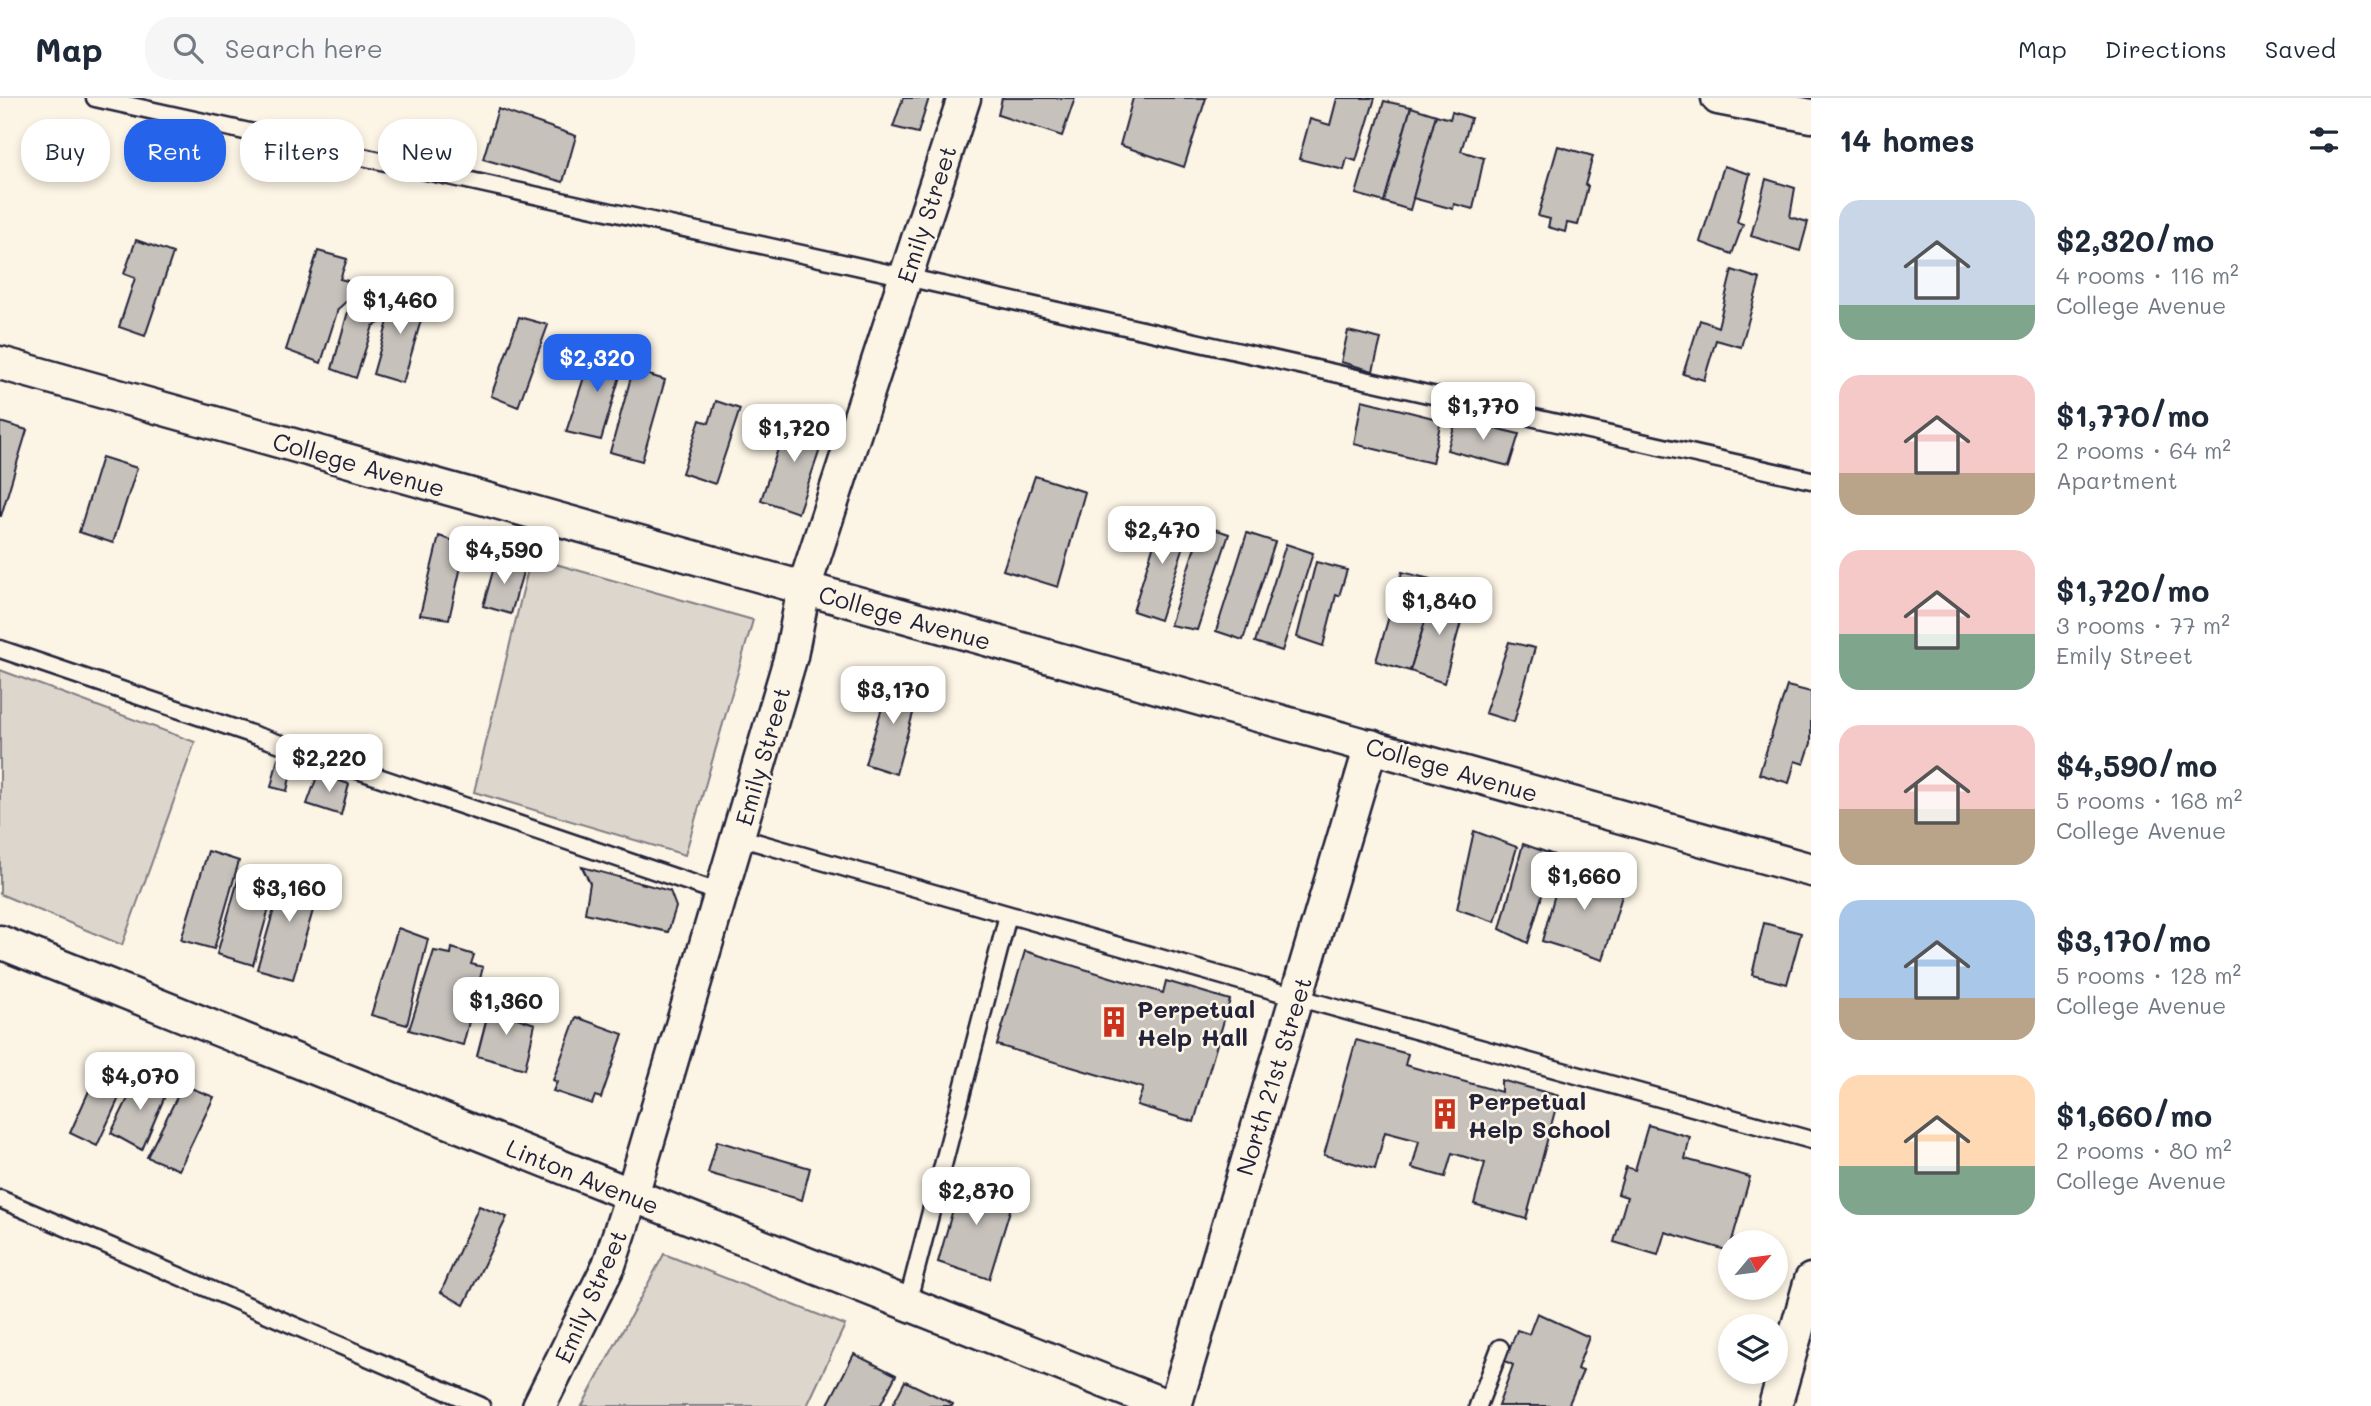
<!DOCTYPE html>
<html lang="en">
<head>
<meta charset="utf-8">
<style>
	body { margin:0; font-family:Mali,sans-serif; background:#f6f6f7; color:#1f2937; height:100vh; display:flex; flex-direction:column; font-size:26px; white-space:nowrap }
	* { box-sizing:border-box; margin:0 }
	p { font-size:23px; color:#747a83 }
	.icon { flex:none; width:38px; height:38px; fill:none; stroke:currentColor; stroke-width:2; stroke-linecap:round; stroke-linejoin:round }
	.map { position:relative; flex:1; overflow:hidden }
	.side { display:flex; flex-direction:column; background:#fff; width:560px }
	.side>* { flex:none }
	.top-card { position:absolute; left:21px; top:21px; width:665px; height:63px; display:flex; gap:14px }
	.needle { width:46px; rotate:61deg }
	.fabs { position:absolute; left:1718px; top:1132px; display:grid; gap:14px }
	.fabs a { display:grid; place-items:center; width:70px; height:70px; border-radius:50%; background:#fff; box-shadow:0 4px 10px #0003; font-size:35px }
	.price { position:absolute; translate:-50% -60px; padding:0 16px; border-radius:14px; background:#fff; color:#222; font-size:23px; line-height:46px; filter:drop-shadow(0 2px 4px #0008) }
	.price::after { content:''; position:absolute; left:50%; top:42px; width:21px; height:16px; margin-left:-10px; background:inherit; clip-path:polygon(0 0,100% 0,50% 100%) }
	.price.current { background:#2563eb; color:#fff }
	ul { padding:0; list-style:none }
	li { display:flex; align-items:center; gap:21px; height:175px; padding:0 28px }
	li span { display:grid; place-items:center; flex:none; width:196px; height:140px; border-radius:21px; color:#555 }
	li>.icon { margin-inline-start:auto }
	span .icon { width:84px; height:84px; fill:#fffc; stroke-width:1 }
	li b { font-size:30px }
	h2 { display:flex; justify-content:space-between; align-items:center; height:84px; padding:0 28px; font-size:30px }
	.chip { padding:0 24px; border-radius:28px; background:#fff; box-shadow:0 4px 10px #0003; font-size:24px; line-height:63px }
	.chip.current { background:#2563eb; color:#fff }
	header { display:flex; align-items:center; gap:42px; box-sizing:border-box; height:98px; padding:0 35px; background:#fff; border-bottom:2px solid #e0e1e3 }
	header strong { font-size:33px }
	nav { display:flex; gap:38px; margin-inline-start:auto; font-size:24px }
	.search { width:490px; height:63px; background:#f6f6f7; display:flex; align-items:center; gap:18px; box-sizing:border-box; padding:0 24px; border-radius:28px; color:#747a83; font-size:26px }
	main { display:flex; flex:1; min-height:0 }
	.map>svg:first-child { display:block }
	.green { fill:#dcd6cc; stroke:#7f7c84; stroke-width:2 }
	.building { fill:#c6c1bb; stroke:#22223b; stroke-width:2 }
	.lines { fill:none; stroke-linecap:round; stroke-linejoin:round }
	.lane-casing { stroke:#22223b; stroke-width:21 }
	.street-casing { stroke:#22223b; stroke-width:37 }
	.lane { stroke:#fcf5e5; stroke-width:16 }
	.street { stroke:#fcf5e5; stroke-width:32 }
	.labels { text-anchor:middle; dominant-baseline:central; stroke-width:5; stroke-linejoin:round; paint-order:stroke }
	.street-label { font-size:24px; fill:#22223b; stroke:#fcf5e5 }
	.poi-label { font-size:24px; font-weight:bold; fill:#22223b; stroke:#fcf5e5; text-anchor:start }
</style>
</head>
<body>
<header>
<strong>Map</strong>
<div class="search"><svg class="icon" aria-label="search" viewBox="0 0 24 24"><circle cx="10" cy="10" r="6"/><path d="M15 15l6 6"/></svg>Search here</div>
<nav><a>Map</a><a>Directions</a><a>Saved</a></nav>
</header>
<main>
<div class="map">
<svg width="1811" height="1308" viewBox="0 0 1811 1308">
	<rect width="100%" height="100%" fill="#fcf5e5"/>
	<filter id="ink" filterUnits="userSpaceOnUse"><feTurbulence type="fractalNoise" baseFrequency=".0143" numOctaves="2"/><feDisplacementMap in="SourceGraphic" scale="14" xChannelSelector="R" yChannelSelector="G"/><feConvolveMatrix kernelMatrix="1 2 1 2 8 2 1 2 1" color-interpolation-filters="sRGB"/></filter>
	<g filter="url(#ink)">
		<g class="green">
			<polygon points="531,459 753,522 685,757 474,694"/>
			<polygon points="0,572 195,644 122,847 0,796"/>
			<polygon points="664,1156 845,1227 807,1308 582,1308"/>
		</g>
		<g class="building">
			<polygon points="903,0 929,0 918,35 893,29"/>
			<polygon points="1002,0 1075,0 1062,38 998,17"/>
			<polygon points="1133,0 1206,0 1184,69 1120,47"/>
			<polygon points="1337,0 1375,0 1356,63 1347,60 1344,72 1299,61 1310,21 1330,27"/>
			<polygon points="1384,3 1411,9 1384,104 1356,96"/>
			<polygon points="1411,9 1436,17 1410,112 1384,104"/>
			<polygon points="498,11 576,38 563,84 483,61"/>
			<polygon points="1452,14 1471,20 1461,53 1484,60 1473,111 1454,106 1453,111 1413,100 1436,17 1450,21"/>
			<polygon points="1558,48 1593,58 1585,87 1588,88 1578,127 1567,125 1565,134 1548,129 1550,121 1538,118"/>
			<polygon points="1724,68 1750,76 1737,124 1743,126 1732,156 1700,144"/>
			<polygon points="1766,81 1795,90 1790,119 1808,124 1800,153 1751,138"/>
			<polygon points="136,142 173,155 145,238 119,229 135,180 124,176"/>
			<polygon points="318,153 347,161 340,181 356,185 349,201 338,211 321,265 286,252"/>
			<polygon points="1732,172 1760,181 1741,249 1716,242 1704,282 1683,276 1700,222 1718,229"/>
			<polygon points="356,185 393,196 383,223 373,228 356,280 332,271"/>
			<polygon points="397,192 427,201 403,285 373,276"/>
			<polygon points="519,219 548,227 518,309 491,298"/>
			<polygon points="1348,233 1381,241 1373,273 1341,264"/>
			<polygon points="594,249 626,258 601,342 566,334"/>
			<polygon points="633,272 665,282 642,363 610,354"/>
			<polygon points="1362,302 1441,322 1432,365 1354,346"/>
			<polygon points="716,303 740,311 715,386 682,375 700,322 709,325"/>
			<polygon points="789,318 827,331 798,415 761,402"/>
			<polygon points="1457,321 1519,336 1509,368 1447,352"/>
			<polygon points="0,324 27,332 1,418 0,418"/>
			<polygon points="102,359 137,370 113,445 79,434"/>
			<polygon points="1035,378 1085,394 1058,489 1003,472"/>
			<polygon points="1164,414 1192,423 1160,522 1133,513"/>
			<polygon points="1202,427 1229,436 1197,532 1170,527"/>
			<polygon points="1247,435 1275,444 1243,542 1216,533"/>
			<polygon points="439,438 466,447 449,521 420,517"/>
			<polygon points="1286,446 1313,455 1282,553 1255,544"/>
			<polygon points="497,459 525,467 511,516 483,508"/>
			<polygon points="1316,464 1347,472 1339,498 1336,497 1323,548 1297,539"/>
			<polygon points="1402,474 1430,481 1427,489 1435,491 1410,573 1376,563"/>
			<polygon points="1435,491 1466,506 1444,585 1410,573"/>
			<polygon points="1509,544 1535,550 1514,624 1485,615"/>
			<polygon points="891,580 921,587 896,676 865,666"/>
			<polygon points="1787,588 1811,594 1811,645 1804,666 1795,663 1789,685 1759,676"/>
			<polygon points="278,660 293,666 287,693 271,689"/>
			<polygon points="318,676 349,686 341,717 307,706"/>
			<polygon points="1474,733 1517,749 1495,824 1457,811"/>
			<polygon points="1523,746 1554,757 1528,845 1500,831"/>
			<polygon points="208,753 239,763 214,851 181,842"/>
			<polygon points="1563,767 1626,784 1603,862 1542,843"/>
			<polygon points="582,769 670,793 676,809 668,834 585,815 590,785"/>
			<polygon points="297,770 312,775 311,782 321,785 293,881 257,871 284,776 296,776"/>
			<polygon points="240,775 276,785 253,867 217,856"/>
			<polygon points="1764,825 1801,835 1787,886 1752,877"/>
			<polygon points="398,830 428,841 407,927 371,917"/>
			<polygon points="452,850 474,857 471,866 483,869 463,947 409,932 434,853 451,856"/>
			<polygon points="1025,853 1163,895 1166,883 1230,902 1194,1024 1137,1007 1143,990 997,947"/>
			<polygon points="492,900 510,905 508,917 535,926 525,971 477,958"/>
			<polygon points="576,919 623,936 601,1000 595,998 592,1006 553,993 557,984 553,982"/>
			<polygon points="1356,942 1408,956 1405,967 1501,994 1501,982 1559,998 1526,1121 1474,1106 1485,1065 1452,1055 1445,1079 1412,1070 1419,1043 1385,1034 1375,1071 1324,1057"/>
			<polygon points="106,955 134,967 97,1048 70,1035"/>
			<polygon points="136,975 168,991 142,1052 111,1035 135,986 133,983"/>
			<polygon points="183,987 214,999 179,1072 147,1059"/>
			<polygon points="1648,1027 1690,1039 1685,1061 1750,1079 1729,1153 1665,1134 1658,1157 1614,1144 1627,1099 1618,1096 1626,1069 1635,1072"/>
			<polygon points="717,1043 810,1070 802,1102 708,1075"/>
			<polygon points="963,1076 1015,1096 989,1181 938,1164"/>
			<polygon points="479,1108 507,1119 464,1207 441,1194"/>
			<polygon points="1537,1215 1589,1239 1577,1271 1583,1273 1568,1308 1498,1308 1513,1267 1505,1263 1517,1232 1529,1236"/>
			<polygon points="854,1256 896,1277 880,1308 827,1308"/>
			<polygon points="905,1283 953,1306 952,1308 892,1308"/>
		</g>
		<g class="lines">
			<defs>
				<g id="lane">
					<polyline points="95,0 906,179 1811,382"/>
					<polyline points="0,551 721,795"/>
					<polyline points="738,739 1296,899 1811,1042"/>
					<polyline points="0,1101 481,1308"/>
					<polyline points="907,1206 1008,817"/>
					<polyline points="1478,1308 1500,1250"/>
				</g>
				<g id="street">
					<polyline points="1718,0 1811,18"/>
					<polyline points="0,265 1811,772"/>
					<polyline points="0,844 632,1097 1167,1308"/>
					<polyline points="539,1308 609,1167 632,1097 791,558 804,490 964,0"/>
					<polyline points="1175,1308 1371,648"/>
					<polyline points="1775,1308 1811,1182"/>
				</g>
			</defs>
			<use href="#lane" class="lane-casing"/>
			<use href="#street" class="street-casing"/>
			<use href="#lane" class="lane"/>
			<use href="#street" class="street"/>
		</g>
	</g>
	<defs>
		<symbol id="building-bare" viewBox="-9 -9 18 18"><path d="M-4-6H4V6H1V3H-1V6H-4ZM-2.5-4.3h1.7v1.8h-1.7ZM.8-4.3h1.7v1.8H.8ZM-2.5-1h1.7V.8h-1.7ZM.8-1h1.7V.8H.8Z" fill="#c8321e" stroke="#fcf5e5" stroke-width="2.5" paint-order="stroke"/></symbol>
	</defs>
	<g fill-rule="evenodd">
		<use href="#building-bare" x="1092" y="902" width="44" height="44"/>
		<use href="#building-bare" x="1423" y="994" width="44" height="44"/>
	</g>
	<g class="labels">
		<g class="street-label">
			<text transform="translate(926 116) rotate(-72)">Emily Street</text>
			<text transform="translate(359 366) rotate(16)">College Avenue</text>
			<text transform="translate(905 519) rotate(16)">College Avenue</text>
			<text transform="translate(762 658) rotate(-74)">Emily Street</text>
			<text transform="translate(1452 671) rotate(16)">College Avenue</text>
			<text transform="translate(1273 978) rotate(-73)">North 21st Street</text>
			<text transform="translate(583 1078) rotate(22)">Linton Avenue</text>
			<text transform="translate(590 1198) rotate(-66)">Emily Street</text>
		</g>
		<g class="poi-label">
			<text x="1137" y="910">Perpetual<tspan x="1137" dy="28">Help Hall</tspan></text>
			<text x="1468" y="1002">Perpetual<tspan x="1468" dy="28">Help School</tspan></text>
		</g>
	</g>
</svg>
<div class="fabs">
<a><svg class="needle" viewBox="-14 -14 28 28"><path d="M0-13l5 13h-10z" fill="#e53935"/><path d="M0 13l5-13h-10z" fill="#747a83"/></svg></a>
<a><svg class="icon" aria-label="layers" viewBox="0 0 24 24"><path d="M12 4l9 5-9 5-9-5zM3 14l9 5 9-5"/></svg></a>
</div>
<b class="price" style="left:400px;top:238px">$1,460</b>
<b class="price current" style="left:597px;top:296px">$2,320</b>
<b class="price" style="left:1483px;top:344px">$1,770</b>
<b class="price" style="left:794px;top:366px">$1,720</b>
<b class="price" style="left:1162px;top:468px">$2,470</b>
<b class="price" style="left:504px;top:488px">$4,590</b>
<b class="price" style="left:1439px;top:539px">$1,840</b>
<b class="price" style="left:893px;top:628px">$3,170</b>
<b class="price" style="left:329px;top:696px">$2,220</b>
<b class="price" style="left:1584px;top:814px">$1,660</b>
<b class="price" style="left:289px;top:826px">$3,160</b>
<b class="price" style="left:506px;top:939px">$1,360</b>
<b class="price" style="left:140px;top:1014px">$4,070</b>
<b class="price" style="left:976px;top:1129px">$2,870</b>
<div class="top-card">
<a class="chip">Buy</a>
<a class="chip current">Rent</a>
<a class="chip">Filters</a>
<a class="chip">New</a>
</div>
</div>
<section class="side">
<h2>14 homes<svg class="icon" aria-label="filters" viewBox="0 0 24 24"><path d="M4 7h16M4 17h16"/><circle cx="9" cy="7" r="2"/><circle cx="15" cy="17" r="2"/></svg></h2>
<ul>
<li><span style="background:linear-gradient(#c9d6e8 75%,#7fa58c 0)"><svg class="icon" aria-label="home" viewBox="0 0 24 24"><path d="M3 11l9-7 9 7M6 9v11h12V9"/></svg></span><div><b>$2,320/mo</b><p>4 rooms · 116 m²</p><p>College Avenue</p></div></li>
<li><span style="background:linear-gradient(#f6c9c9 70%,#b9a48a 0)"><svg class="icon" aria-label="home" viewBox="0 0 24 24"><path d="M3 11l9-7 9 7M6 9v11h12V9"/></svg></span><div><b>$1,770/mo</b><p>2 rooms · 64 m²</p><p>Apartment</p></div></li>
<li><span style="background:linear-gradient(#f6c9c9 60%,#7fa58c 0)"><svg class="icon" aria-label="home" viewBox="0 0 24 24"><path d="M3 11l9-7 9 7M6 9v11h12V9"/></svg></span><div><b>$1,720/mo</b><p>3 rooms · 77 m²</p><p>Emily Street</p></div></li>
<li><span style="background:linear-gradient(#f6c9c9 60%,#b9a48a 0)"><svg class="icon" aria-label="home" viewBox="0 0 24 24"><path d="M3 11l9-7 9 7M6 9v11h12V9"/></svg></span><div><b>$4,590/mo</b><p>5 rooms · 168 m²</p><p>College Avenue</p></div></li>
<li><span style="background:linear-gradient(#a9c7e8 70%,#b9a48a 0)"><svg class="icon" aria-label="home" viewBox="0 0 24 24"><path d="M3 11l9-7 9 7M6 9v11h12V9"/></svg></span><div><b>$3,170/mo</b><p>5 rooms · 128 m²</p><p>College Avenue</p></div></li>
<li><span style="background:linear-gradient(#ffd9b3 65%,#7fa58c 0)"><svg class="icon" aria-label="home" viewBox="0 0 24 24"><path d="M3 11l9-7 9 7M6 9v11h12V9"/></svg></span><div><b>$1,660/mo</b><p>2 rooms · 80 m²</p><p>College Avenue</p></div></li>
</ul>
</section>
</main>
</body>
</html>
